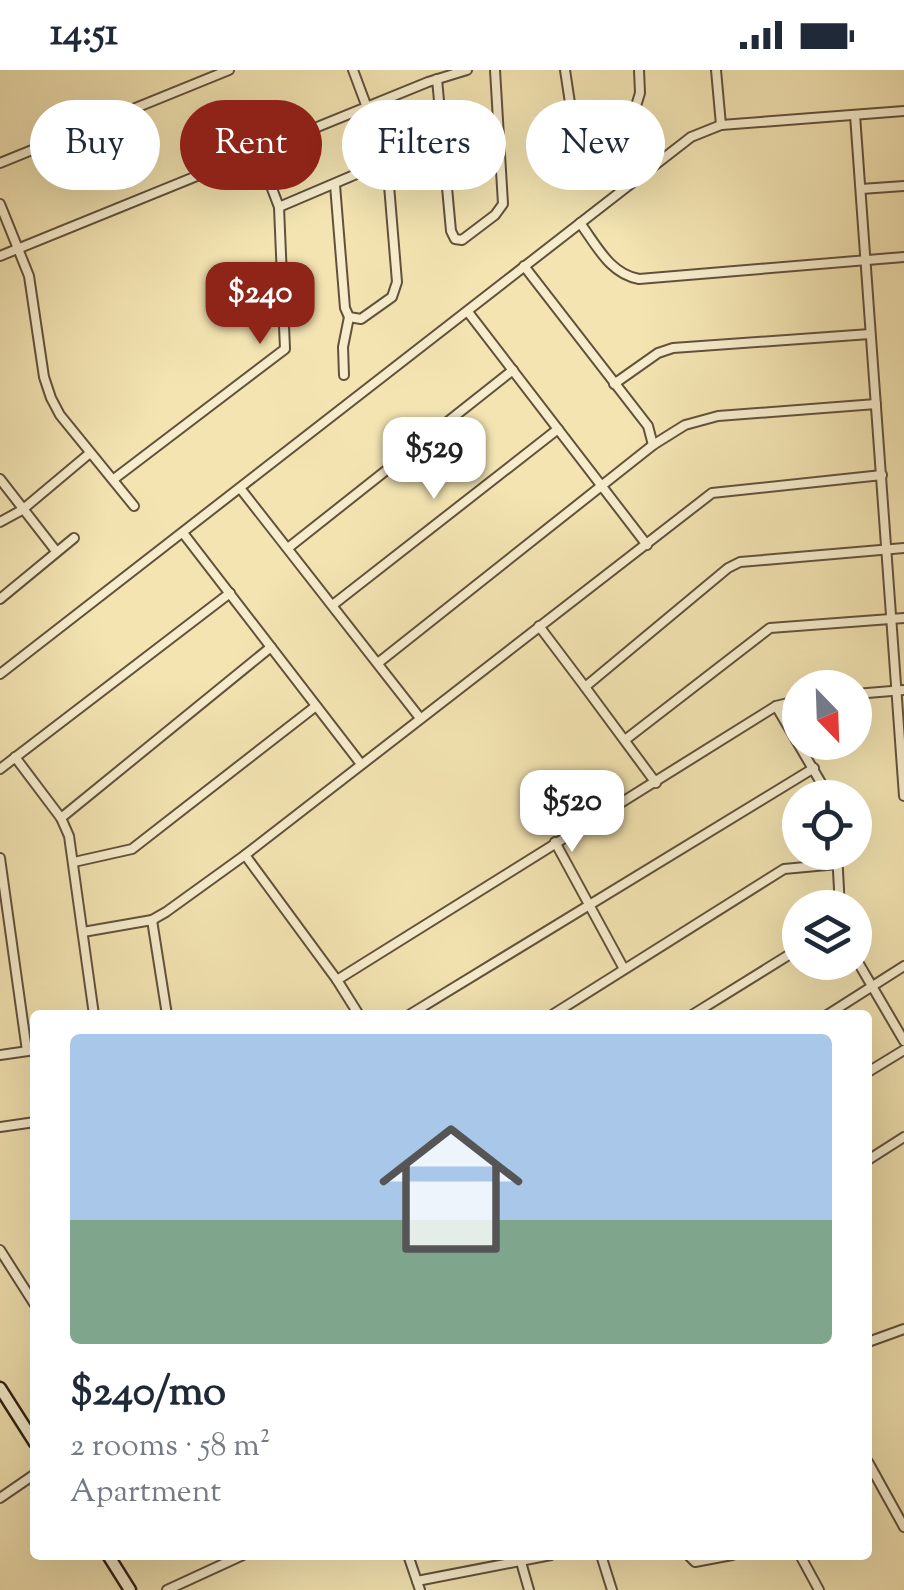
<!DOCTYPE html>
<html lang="en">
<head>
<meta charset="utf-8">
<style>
	body { margin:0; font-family:"Sorts Mill Goudy",serif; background:#f2f2f3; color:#1f2937; height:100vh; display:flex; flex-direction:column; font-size:38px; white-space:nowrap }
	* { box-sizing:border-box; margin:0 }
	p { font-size:32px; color:#747a83 }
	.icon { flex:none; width:55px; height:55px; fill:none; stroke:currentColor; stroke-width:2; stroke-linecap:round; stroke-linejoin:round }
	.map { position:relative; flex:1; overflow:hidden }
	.details { position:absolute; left:30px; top:940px; width:842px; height:550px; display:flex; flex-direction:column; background:#fff; border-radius:10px; box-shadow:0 10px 40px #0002 }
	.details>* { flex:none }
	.guide { position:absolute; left:30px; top:30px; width:845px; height:90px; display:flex; gap:20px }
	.needle { width:65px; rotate:157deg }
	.controls { position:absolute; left:782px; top:600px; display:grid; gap:20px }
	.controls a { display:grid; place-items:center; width:90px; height:90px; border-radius:50%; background:#fff; box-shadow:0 10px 40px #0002; font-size:50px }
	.price { position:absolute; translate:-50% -85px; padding:0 22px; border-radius:20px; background:#fff; color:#222; font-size:32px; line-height:65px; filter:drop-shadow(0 2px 5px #0008) }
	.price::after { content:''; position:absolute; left:50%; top:60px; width:30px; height:22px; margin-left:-15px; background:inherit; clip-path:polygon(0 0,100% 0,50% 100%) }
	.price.active { background:#8f2418; color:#fff }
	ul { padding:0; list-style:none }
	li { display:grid; align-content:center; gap:20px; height:530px; padding:0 40px }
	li+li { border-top:2px solid #e0e1e3 }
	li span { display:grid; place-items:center; height:310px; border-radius:10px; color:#555 }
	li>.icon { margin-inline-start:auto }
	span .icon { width:180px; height:180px; fill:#fffc; stroke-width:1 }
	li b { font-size:42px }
	.tag { padding:0 35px; border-radius:45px; background:#fff; box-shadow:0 10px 40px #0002; font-size:35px; line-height:90px }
	.tag.active { background:#8f2418; color:#fff }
	.status { display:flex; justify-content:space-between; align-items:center; height:70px; padding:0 50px; background:#fff; direction:ltr }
	.status svg { height:28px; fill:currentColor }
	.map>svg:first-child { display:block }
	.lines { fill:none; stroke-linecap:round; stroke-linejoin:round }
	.street-casing { stroke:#62523c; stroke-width:12 }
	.secondary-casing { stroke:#312214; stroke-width:15 }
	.street { stroke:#f7edcd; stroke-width:8 }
	.secondary { stroke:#f7edcd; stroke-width:10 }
</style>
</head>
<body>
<div class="status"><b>14:51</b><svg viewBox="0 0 49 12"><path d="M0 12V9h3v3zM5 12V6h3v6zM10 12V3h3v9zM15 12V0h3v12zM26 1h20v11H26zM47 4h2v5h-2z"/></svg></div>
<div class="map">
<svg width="904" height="1520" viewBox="0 0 904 1520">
	<rect width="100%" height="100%" fill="#f3e4b2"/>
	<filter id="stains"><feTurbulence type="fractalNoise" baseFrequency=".002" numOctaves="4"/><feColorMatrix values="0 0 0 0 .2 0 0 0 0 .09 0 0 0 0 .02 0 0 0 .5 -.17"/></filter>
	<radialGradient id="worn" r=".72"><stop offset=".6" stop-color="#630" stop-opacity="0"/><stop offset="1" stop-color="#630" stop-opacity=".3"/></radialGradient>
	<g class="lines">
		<defs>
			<g id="street">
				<polyline points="565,0 575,66 582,76 636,36 640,23 639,0"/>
				<polyline points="716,0 721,55"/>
				<polyline points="437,9 451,161 455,169 462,170 495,145 503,134 495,0"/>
				<polyline points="855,45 904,726"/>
				<polyline points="0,93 229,0"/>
				<polyline points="335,115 345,238 349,247 361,249 392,227 397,212 387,91 353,0"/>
				<polyline points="861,119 904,116"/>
				<polyline points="0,134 29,206 44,307 51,328 60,345 134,436"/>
				<polyline points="279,137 387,91"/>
				<path d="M 580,153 C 597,176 610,204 639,209 L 904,187"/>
				<polyline points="0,186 428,12 467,0"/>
				<polyline points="524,196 648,356 653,375"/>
				<polyline points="468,242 647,475"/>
				<polyline points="344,305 343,277 349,247"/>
				<polyline points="614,314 658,283 673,278 870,264"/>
				<polyline points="0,409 56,481"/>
				<polyline points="114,409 285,279 279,137 258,82"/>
				<polyline points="240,418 420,648"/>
				<polyline points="0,452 22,440 90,383"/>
				<polyline points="183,463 361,694"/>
				<polyline points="288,478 513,300"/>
				<polyline points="0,529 74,468"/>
				<polyline points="334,534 558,359"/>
				<polyline points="539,556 585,617"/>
				<polyline points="378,593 653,375 685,355 718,346 876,334"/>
				<polyline points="0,604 691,67 721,55 904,41"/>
				<polyline points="855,624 904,620"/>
				<polyline points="776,636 830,728"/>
				<polyline points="625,670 770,558 904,548"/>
				<polyline points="15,687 61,748 69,766 94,945"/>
				<polyline points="0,699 230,523"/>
				<polyline points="656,713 585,617 728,498 740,492 904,478"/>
				<polyline points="61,748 271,577"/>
				<polyline points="555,772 624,899"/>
				<polyline points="837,782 840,838"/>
				<polyline points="245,785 337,910"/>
				<polyline points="0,788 27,981"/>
				<polyline points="74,792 132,779 316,636"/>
				<polyline points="152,850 167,945"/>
				<polyline points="83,862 152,850 166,842 245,785 712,423 882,405"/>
				<polyline points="855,887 904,971"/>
				<polyline points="359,945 337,910 776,636 800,630"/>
				<polyline points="409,945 814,698"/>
				<polyline points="552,945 784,799 838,794"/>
				<polyline points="692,945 800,878"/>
				<polyline points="827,945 904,896"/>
				<polyline points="0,985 35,980"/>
				<polyline points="868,1002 904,980"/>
				<polyline points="0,1057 35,1052"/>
				<polyline points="868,1090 904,1067"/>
				<polyline points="0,1180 35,1235"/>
				<polyline points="868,1272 904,1259"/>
				<polyline points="868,1392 904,1457"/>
				<polyline points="0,1428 35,1404"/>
				<polyline points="408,1485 420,1520"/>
				<polyline points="601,1485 612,1520"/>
				<polyline points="688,1485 695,1492 732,1485"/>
				<polyline points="800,1485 819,1520"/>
				<polyline points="521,1492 529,1520"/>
				<polyline points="417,1511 551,1485"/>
				<polyline points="167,1520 243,1485"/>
			</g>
			<g id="secondary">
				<polyline points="0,1318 35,1373"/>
				<polyline points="108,1485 130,1520"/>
			</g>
		</defs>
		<use href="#street" class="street-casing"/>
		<use href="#secondary" class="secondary-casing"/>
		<use href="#street" class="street"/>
		<use href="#secondary" class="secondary"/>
	</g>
	<rect width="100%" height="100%" filter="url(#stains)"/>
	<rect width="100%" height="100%" fill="url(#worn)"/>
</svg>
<div class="controls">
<a><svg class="needle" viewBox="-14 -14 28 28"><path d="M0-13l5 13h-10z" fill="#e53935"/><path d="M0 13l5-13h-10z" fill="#747a83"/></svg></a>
<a><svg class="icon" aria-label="locate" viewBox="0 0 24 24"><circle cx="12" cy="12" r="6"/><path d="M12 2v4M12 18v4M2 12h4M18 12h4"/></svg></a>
<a><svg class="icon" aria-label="layers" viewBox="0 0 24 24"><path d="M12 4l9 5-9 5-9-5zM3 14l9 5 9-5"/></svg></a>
</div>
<b class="price active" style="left:260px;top:277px">$240</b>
<b class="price" style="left:434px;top:432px">$529</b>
<b class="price" style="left:572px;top:785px">$520</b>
<div class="guide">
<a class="tag">Buy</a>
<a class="tag active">Rent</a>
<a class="tag">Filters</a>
<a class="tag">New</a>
</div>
<section class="details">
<ul>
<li><span style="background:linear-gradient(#a9c7e8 60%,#7fa58c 0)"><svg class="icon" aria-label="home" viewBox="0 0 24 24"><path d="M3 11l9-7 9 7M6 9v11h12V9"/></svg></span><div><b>$240/mo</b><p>2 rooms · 58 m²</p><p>Apartment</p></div></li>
</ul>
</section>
</div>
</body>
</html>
